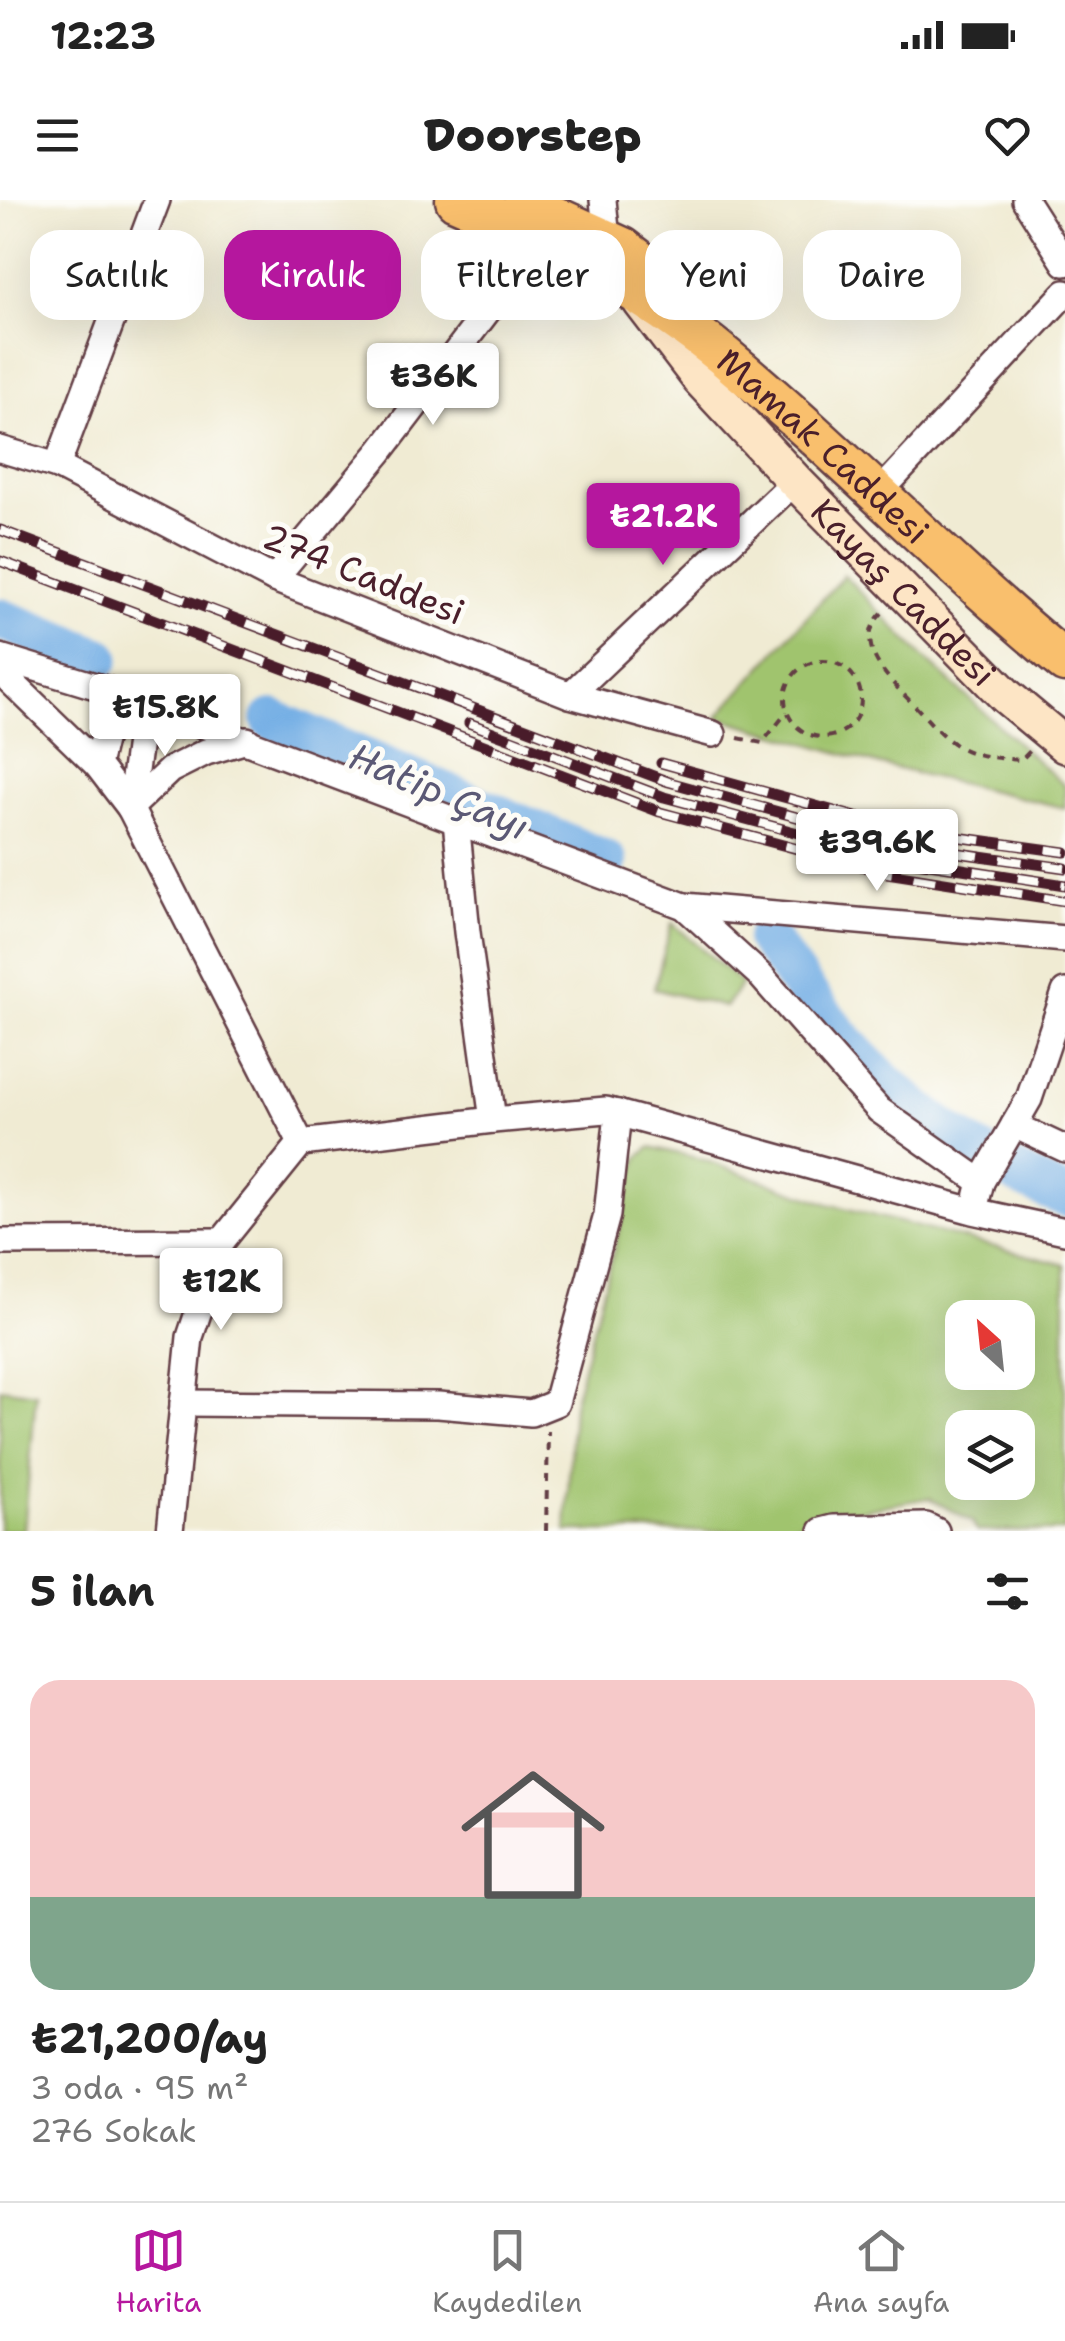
<!DOCTYPE html>
<html lang="tr">
<head>
<meta charset="utf-8">
<style>
	body { margin:0; font-family:"Shantell Sans",sans-serif; background:#f2f2f2; color:#222; height:100vh; display:flex; flex-direction:column; font-size:38px; white-space:nowrap }
	* { box-sizing:border-box; margin:0 }
	p { font-size:32px; color:#767676 }
	.icon { flex:none; width:55px; height:55px; fill:none; stroke:currentColor; stroke-width:2; stroke-linecap:round; stroke-linejoin:round }
	.map { position:relative; height:1331px; overflow:hidden }
	.details { display:flex; flex-direction:column; background:#fff; flex:1 }
	.details>* { flex:none }
	.top-card { position:absolute; left:30px; top:30px; width:1005px; height:90px; display:flex; gap:20px }
	.needle { width:65px; rotate:333deg }
	.controls { position:absolute; left:945px; top:1100px; display:grid; gap:20px }
	.controls a { display:grid; place-items:center; width:90px; height:90px; border-radius:20px; background:#fff; box-shadow:0 10px 40px #0002; font-size:50px }
	.price { position:absolute; translate:-50% -85px; padding:0 22px; border-radius:10px; background:#fff; color:#222; font-size:32px; line-height:65px; filter:drop-shadow(0 2px 5px #0008) }
	.price::after { content:''; position:absolute; left:50%; top:60px; width:30px; height:22px; margin-left:-15px; background:inherit; clip-path:polygon(0 0,100% 0,50% 100%) }
	.price.selected { background:#b5179e; color:#fff }
	ul { padding:0; list-style:none }
	li { display:grid; align-content:center; gap:20px; height:530px; padding:0 30px }
	li+li { border-top:2px solid #e0e0e0 }
	li span { display:grid; place-items:center; height:310px; border-radius:30px; color:#555 }
	li>.icon { margin-inline-start:auto }
	span .icon { width:180px; height:180px; fill:#fffc; stroke-width:1 }
	li b { font-size:42px }
	h2 { display:flex; justify-content:space-between; align-items:center; height:120px; padding:0 30px; font-size:42px }
	.pill { padding:0 35px; border-radius:30px; background:#fff; box-shadow:0 10px 40px #0002; font-size:35px; line-height:90px }
	.pill.selected { background:#b5179e; color:#fff }
	.status { display:flex; justify-content:space-between; align-items:center; height:70px; padding:0 50px; background:#fff; direction:ltr }
	.status svg { height:28px; fill:currentColor }
	header { display:flex; justify-content:space-between; align-items:center; height:130px; padding:0 30px; background:#fff; font-size:45px; font-weight:800 }
	.dock { display:flex; justify-content:space-around; align-items:center; height:140px; border-top:2px solid #e0e0e0; background:#fff; font-size:28px; color:#767676 }
	.dock a { display:grid; justify-items:center; gap:5px }
	.dock .selected { color:#b5179e }
	.map>svg:first-child { display:block }
	.green { fill:#a0c46e; stroke:#75724c; stroke-width:2.5; fill-rule:evenodd }
	.lines { fill:none; stroke-linecap:round; stroke-linejoin:round }
	.river { stroke:#75afe5; stroke-width:42 }
	.street-casing { stroke:#633e44; stroke-width:30 }
	.secondary-casing { stroke:#633e44; stroke-width:40 }
	.primary-casing { stroke:#633e44; stroke-width:45 }
	.path { stroke:#633e44; stroke-width:4; stroke-dasharray:8 8; stroke-linecap:butt }
	.street { stroke:#fff; stroke-width:25 }
	.secondary { stroke:#fde5c5; stroke-width:35 }
	.primary { stroke:#f9bf6d; stroke-width:40 }
	.rail-casing { stroke:#4a1f2b; stroke-width:11 }
	.rail { stroke:#fdfcf7; stroke-width:8; stroke-dasharray:22; stroke-linecap:butt }
	.labels { text-anchor:middle; dominant-baseline:central; stroke-width:10; stroke-linejoin:round; paint-order:stroke }
	.street-label { font-size:35px; fill:#4a1f2b; stroke:#fdfcf7 }
	.water-label { font-size:38px; font-style:italic; fill:#5b5975; stroke:#fdfcf7 }
</style>
</head>
<body>
<div class="status"><b>12:23</b><svg viewBox="0 0 49 12"><path d="M0 12V9h3v3zM5 12V6h3v6zM10 12V3h3v9zM15 12V0h3v12zM26 1h20v11H26zM47 4h2v5h-2z"/></svg></div>
<header><svg class="icon" aria-label="menu" viewBox="0 0 24 24"><path d="M4 6h16M4 12h16M4 18h16"/></svg>Doorstep<svg class="icon" aria-label="heart" viewBox="0 0 24 24"><path d="M12 20l-8-8c-3-5 5-10 8-4 3-6 11-1 8 4z"/></svg></header>
<div class="map">
<svg width="1065" height="1331" viewBox="0 0 1065 1331">
	<rect width="100%" height="100%" fill="#fdfcf7"/>
	<filter id="ink" filterUnits="userSpaceOnUse"><feTurbulence type="fractalNoise" baseFrequency=".01" numOctaves="2"/><feDisplacementMap in="SourceGraphic" scale="20" xChannelSelector="R" yChannelSelector="G"/><feConvolveMatrix kernelMatrix="1 2 1 2 8 2 1 2 1" color-interpolation-filters="sRGB"/></filter>
	<filter id="wash" filterUnits="userSpaceOnUse"><feTurbulence type="fractalNoise" baseFrequency=".0048" numOctaves="4" result="noise"/><feDisplacementMap in="SourceGraphic" scale="40" xChannelSelector="R" yChannelSelector="G"/><feGaussianBlur stdDeviation="2.25" result="paint"/><feColorMatrix in="noise" values="0 0 0 0 0 0 0 0 0 0 0 0 0 0 0 0 0 1.4 0 .05"/><feComposite in="paint" operator="in"/></filter>
	<g filter="url(#wash)">
		<rect width="100%" height="100%" fill="#f0ebd3"/>
		<g class="green">
			<polygon points="844,375 924,458 1065,586 1065,608 881,565 717,517"/>
			<polygon points="672,723 742,783 725,807 654,789"/>
			<path d="M 651,947 L 701,959 L 829,1004 L 1065,1065 L 1065,1331 L 977,1331 L 972,1322 L 929,1298 L 815,1318 L 776,1331 L 566,1331 L 573,1205 L 638,958 ZM 962,1118 L 1018,1118 L 1018,1172 L 962,1172 ZM 962,1228 L 1018,1228 L 1018,1282 L 962,1282 Z"/>
			<polygon points="0,1188 36,1193 24,1331 0,1331"/>
		</g>
		<g class="lines">
			<g class="river">
				<polyline points="0,419 99,458"/>
				<polyline points="272,520 606,661"/>
				<path d="M 767,739 C 793,774 817,811 846,843 C 905,910 983,962 1065,996"/>
			</g>
		</g>
	</g>
	<g filter="url(#ink)">
		<g class="lines">
			<defs>
				<g id="street">
					<polyline points="603,0 607,39"/>
					<polyline points="1025,0 1065,63"/>
					<polyline points="0,249 57,266 274,379 570,495 713,534"/>
					<polyline points="57,266 157,0"/>
					<polyline points="892,279 1065,93"/>
					<polyline points="274,379 380,252 543,38"/>
					<polyline points="0,457 115,492 456,621"/>
					<polyline points="0,471 97,565"/>
					<polyline points="115,492 97,565 130,608 301,943"/>
					<polyline points="570,495 795,281"/>
					<polyline points="130,608 170,570 206,552 247,540"/>
					<polyline points="130,608 144,504"/>
					<polyline points="684,706 1065,739"/>
					<polyline points="493,920 467,732 456,621 684,706 760,775 879,910 981,982"/>
					<polyline points="1014,925 1065,949"/>
					<polyline points="977,998 981,982 1029,899 1065,792"/>
					<polyline points="0,1042 222,1041"/>
					<polyline points="183,1203 438,1205 531,1213 556,1203 607,1015 618,913"/>
					<polyline points="170,1331 190,1137 222,1041 301,943 493,920 606,910 973,1011 1065,1031"/>
					<polyline points="822,1331 834,1328 926,1326 936,1331"/>
				</g>
				<g id="secondary">
					<path id="s1" d="M 641,102 L 700,179 L 795,281 L 1006,496 L 1065,545"/>
				</g>
				<g id="primary">
					<path id="s2" d="M 456,0 C 551,41 644,90 725,157 C 842,254 947,365 1065,462"/>
					<polyline points="524,3 623,48 693,102"/>
				</g>
			</defs>
			<use href="#street" class="street-casing"/>
			<use href="#secondary" class="secondary-casing"/>
			<use href="#primary" class="primary-casing"/>
			<g class="path">
				<path d="M 882,413 C 850,445 891,481 913,504 C 926,517 938,533 953,543 C 972,557 999,558 1021,560 L 1030,551"/>
				<circle cx="823" cy="499" r="38"/>
				<polyline points="738,538 762,543 787,512"/>
				<polyline points="546,1331 548,1231"/>
			</g>
			<use href="#street" class="street"/>
			<use href="#secondary" class="secondary"/>
			<use href="#primary" class="primary"/>
			<defs>
				<g id="rail">
					<polyline points="0,330 669,582 895,644 1065,668"/>
					<polyline points="0,361 660,612 887,673 1065,701"/>
					<polyline points="469,523 664,597 891,658 1065,685"/>
					<polyline points="661,563 899,629 1065,652"/>
				</g>
			</defs>
			<use href="#rail" class="rail-casing"/>
			<use href="#rail" class="rail"/>
		</g>
	</g>
	<g class="labels">
		<g class="street-label">
			<text stroke="none"><textPath href="#s2" startOffset="445">Mamak Caddesi</textPath></text>
			<text transform="translate(364 374) rotate(22)">274 Caddesi</text>
			<text stroke="none"><textPath href="#s1" startOffset="392">Kayaş Caddesi</textPath></text>
		</g>
		<g class="water-label">
			<text transform="translate(439 591) rotate(23)">Hatip Çayı</text>
		</g>
	</g>
</svg>
<div class="controls">
<a><svg class="needle" viewBox="-14 -14 28 28"><path d="M0-13l5 13h-10z" fill="#e53935"/><path d="M0 13l5-13h-10z" fill="#767676"/></svg></a>
<a><svg class="icon" aria-label="layers" viewBox="0 0 24 24"><path d="M12 4l9 5-9 5-9-5zM3 14l9 5 9-5"/></svg></a>
</div>
<b class="price" style="left:433px;top:228px">₺36K</b>
<b class="price selected" style="left:663px;top:368px">₺21.2K</b>
<b class="price" style="left:165px;top:559px">₺15.8K</b>
<b class="price" style="left:877px;top:694px">₺39.6K</b>
<b class="price" style="left:221px;top:1133px">₺12K</b>
<div class="top-card">
<a class="pill">Satılık</a>
<a class="pill selected">Kiralık</a>
<a class="pill">Filtreler</a>
<a class="pill">Yeni</a>
<a class="pill">Daire</a>
</div>
</div>
<section class="details">
<h2>5 ilan<svg class="icon" aria-label="filters" viewBox="0 0 24 24"><path d="M4 7h16M4 17h16"/><circle cx="9" cy="7" r="2"/><circle cx="15" cy="17" r="2"/></svg></h2>
<ul>
<li><span style="background:linear-gradient(#f6c9c9 70%,#7fa58c 0)"><svg class="icon" aria-label="home" viewBox="0 0 24 24"><path d="M3 11l9-7 9 7M6 9v11h12V9"/></svg></span><div><b>₺21,200/ay</b><p>3 oda · 95 m²</p><p>276 Sokak</p></div></li>
</ul>
</section>
<nav class="dock">
<a class="selected"><svg class="icon" aria-label="map" viewBox="0 0 24 24"><path d="M3 6l6-2 6 2 6-2v14l-6 2-6-2-6 2zM9 4v14M15 6v14"/></svg>Harita</a>
<a><svg class="icon" aria-label="saved" viewBox="0 0 24 24"><path d="M7 4h10v16l-5-4-5 4z"/></svg>Kaydedilen</a>
<a><svg class="icon" aria-label="home" viewBox="0 0 24 24"><path d="M3 11l9-7 9 7M6 9v11h12V9"/></svg>Ana sayfa</a>
</nav>
</body>
</html>
